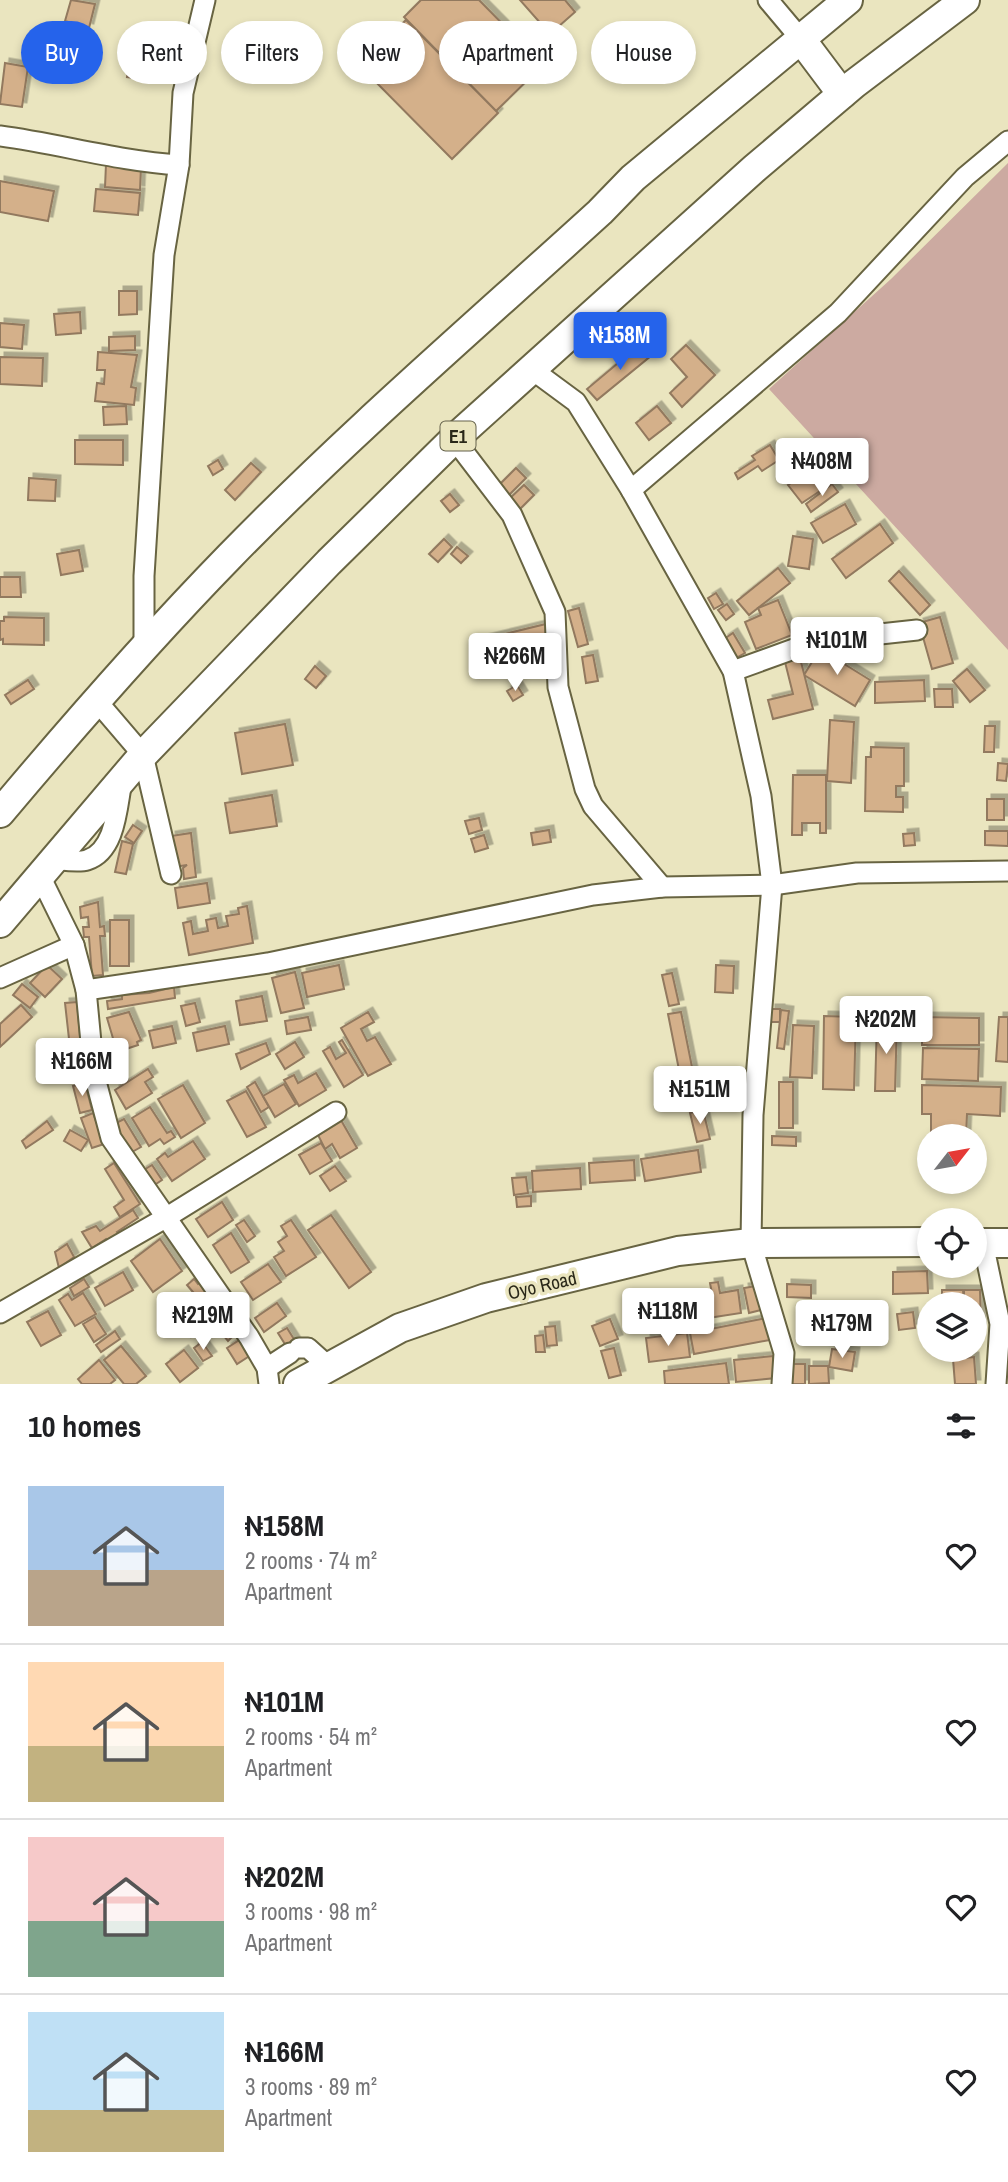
<!DOCTYPE html>
<html lang="en">
<head>
<meta charset="utf-8">
<style>
	body { margin:0; font-family:"Archivo Narrow",sans-serif; background:#f2f2f2; color:#202124; height:100vh; display:flex; flex-direction:column; font-size:26px; white-space:nowrap }
	* { box-sizing:border-box; margin:0 }
	p { font-size:23px; color:#757577 }
	.icon { flex:none; width:38px; height:38px; fill:none; stroke:currentColor; stroke-width:2; stroke-linecap:round; stroke-linejoin:round }
	.map { position:relative; height:1384px; overflow:hidden }
	.side { display:flex; flex-direction:column; background:#fff; flex:1 }
	.side>* { flex:none }
	.banner { position:absolute; left:21px; top:21px; width:966px; height:63px; display:flex; gap:14px }
	.needle { width:46px; rotate:59deg }
	.tools { position:absolute; left:917px; top:1124px; display:grid; gap:14px }
	.tools a { display:grid; place-items:center; width:70px; height:70px; border-radius:50%; background:#fff; box-shadow:0 4px 10px #0003; font-size:35px }
	.price { position:absolute; translate:-50% -60px; padding:0 16px; border-radius:7px; background:#fff; color:#222; font-size:23px; line-height:46px; filter:drop-shadow(0 2px 4px #0008) }
	.price::after { content:''; position:absolute; left:50%; top:42px; width:21px; height:16px; margin-left:-10px; background:inherit; clip-path:polygon(0 0,100% 0,50% 100%) }
	.price.selected { background:#2563eb; color:#fff }
	ul { padding:0; list-style:none }
	li { display:flex; align-items:center; gap:21px; height:175px; padding:0 28px }
	li+li { border-top:2px solid #e0e0e0 }
	li span { display:grid; place-items:center; flex:none; width:196px; height:140px; border-radius:0px; color:#555 }
	li>.icon { margin-inline-start:auto }
	span .icon { width:84px; height:84px; fill:#fffc; stroke-width:1 }
	li b { font-size:30px }
	h2 { display:flex; justify-content:space-between; align-items:center; height:84px; padding:0 28px; font-size:30px }
	.pill { padding:0 24px; border-radius:32px; background:#fff; box-shadow:0 4px 10px #0003; font-size:24px; line-height:63px }
	.pill.selected { background:#2563eb; color:#fff }
	.map>svg:first-child { display:block }
	.green { fill:#ccaaa1 }
	.building { fill:#d4b08a; stroke:#92795e; stroke-width:2; filter:url(#shadow) }
	.lines { fill:none; stroke-linecap:round; stroke-linejoin:round }
	.minor-casing { stroke:#686442; stroke-width:23 }
	.highway-casing { stroke:#686442; stroke-width:32 }
	.minor { stroke:#fff; stroke-width:19 }
	.highway { stroke:#fff; stroke-width:28 }
	.labels { text-anchor:middle; dominant-baseline:central; stroke-width:7; stroke-linejoin:round; paint-order:stroke }
	.shield { fill:#eae5bf; stroke:#64614b; stroke-width:2 }
	.shield-label { font-size:18px; font-weight:bold; fill:#2a2819 }
	.street-label { font-size:19px; fill:#2a2819; stroke:#eae5bf }
</style>
</head>
<body>
<div class="map">
<svg width="1008" height="1384" viewBox="0 0 1008 1384">
	<defs>
		<filter id="shadow"><feDropShadow dx="4.5" dy="-4.5" stdDeviation="0" flood-color="#0004"/></filter>
	</defs>
	<rect width="100%" height="100%" fill="#eae5bf"/>
	<polygon class="green" points="1008,163 1008,650 769,389 891,279"/>
	<g class="building">
		<polygon points="71,0 95,4 89,28 65,21"/>
		<polygon points="421,0 479,0 543,65 496,111 404,17"/>
		<polygon points="520,0 565,0 575,12 550,34"/>
		<polygon points="406,20 498,113 452,159 360,66"/>
		<polygon points="129,60 163,65 161,81 127,77"/>
		<polygon points="5,63 28,67 22,107 0,104"/>
		<polygon points="106,164 141,167 140,190 105,187"/>
		<polygon points="0,181 54,191 48,221 0,212"/>
		<polygon points="96,189 140,193 138,215 94,211"/>
		<polygon points="119,291 137,291 137,314 119,315"/>
		<polygon points="80,312 81,333 56,335 54,314"/>
		<polygon points="0,323 24,325 22,349 0,347"/>
		<polygon points="135,336 135,350 109,351 109,337"/>
		<polygon points="642,343 652,355 597,400 587,389"/>
		<polygon points="686,345 715,375 682,407 670,393 687,377 671,359"/>
		<polygon points="98,352 137,355 131,387 136,388 134,405 95,401 97,383 104,384 105,370 97,370"/>
		<polygon points="0,357 43,358 42,386 0,384"/>
		<polygon points="126,406 127,424 104,425 103,407"/>
		<polygon points="657,406 671,423 649,440 636,423"/>
		<polygon points="75,440 123,440 123,465 75,464"/>
		<polygon points="770,445 779,460 762,471 758,466 738,479 735,473 755,460 752,456"/>
		<polygon points="802,449 812,465 791,478 781,462"/>
		<polygon points="218,460 223,469 213,475 208,466"/>
		<polygon points="251,463 261,472 235,500 225,490"/>
		<polygon points="516,468 526,478 506,498 496,488"/>
		<polygon points="817,473 826,487 802,503 788,485 803,475 807,480"/>
		<polygon points="29,478 56,480 55,501 28,500"/>
		<polygon points="832,484 838,492 811,512 806,504"/>
		<polygon points="524,485 534,495 518,511 508,500"/>
		<polygon points="450,494 459,505 450,512 441,501"/>
		<polygon points="845,504 856,524 823,543 811,523"/>
		<polygon points="880,524 893,543 846,578 832,559"/>
		<polygon points="793,536 813,539 809,569 788,566"/>
		<polygon points="444,539 452,547 438,562 429,554"/>
		<polygon points="457,547 468,556 461,563 451,554"/>
		<polygon points="79,550 83,571 61,575 57,554"/>
		<polygon points="778,568 790,583 749,615 737,601"/>
		<polygon points="899,571 930,605 920,615 889,581"/>
		<polygon points="0,577 20,577 21,597 0,597"/>
		<polygon points="716,593 723,604 714,609 708,598"/>
		<polygon points="778,600 792,635 756,649 745,622 761,615 758,608"/>
		<polygon points="727,604 734,614 726,620 718,610"/>
		<polygon points="579,608 588,644 578,647 568,611"/>
		<polygon points="4,617 44,618 44,645 3,644 3,639 0,640 0,621 4,621"/>
		<polygon points="940,617 953,663 932,669 919,623"/>
		<polygon points="550,623 554,638 487,654 484,639"/>
		<polygon points="733,633 745,653 736,658 724,639"/>
		<polygon points="820,649 870,680 855,706 804,675"/>
		<polygon points="593,655 598,681 586,683 582,657"/>
		<polygon points="800,658 813,709 773,719 768,700 793,694 785,662"/>
		<polygon points="490,659 495,674 486,676 482,661"/>
		<polygon points="315,666 326,676 316,688 305,679"/>
		<polygon points="967,669 985,690 970,702 953,681"/>
		<polygon points="28,680 34,689 11,704 5,695"/>
		<polygon points="924,680 925,701 875,703 875,682"/>
		<polygon points="517,685 523,695 513,701 507,691"/>
		<polygon points="934,689 952,689 953,707 935,707"/>
		<polygon points="830,720 854,722 851,783 827,781"/>
		<polygon points="285,724 293,765 242,774 235,733"/>
		<polygon points="985,726 995,726 994,752 984,752"/>
		<polygon points="871,747 904,748 904,786 896,786 896,797 903,797 903,812 865,811 866,757 871,757"/>
		<polygon points="998,763 1008,764 1006,781 997,780"/>
		<polygon points="793,775 826,775 826,833 820,833 820,823 802,823 802,835 792,835"/>
		<polygon points="272,795 277,826 230,833 225,803"/>
		<rect x="987" y="799" width="17" height="21"/>
		<polygon points="479,818 482,830 469,834 465,821"/>
		<polygon points="133,825 142,831 134,843 125,837"/>
		<polygon points="549,830 551,842 533,845 531,833"/>
		<polygon points="985,831 1008,831 1008,846 985,845"/>
		<polygon points="191,833 196,877 184,879 183,868 187,865 174,867 171,836"/>
		<polygon points="914,833 915,845 904,846 903,834"/>
		<polygon points="484,835 488,848 475,852 471,839"/>
		<polygon points="122,841 133,844 126,874 115,872"/>
		<polygon points="207,883 210,903 178,908 175,888"/>
		<polygon points="98,902 100,927 104,926 105,936 100,936 103,975 92,976 89,937 84,937 83,927 89,927 88,917 81,918 80,907"/>
		<polygon points="247,906 253,943 189,955 183,923 191,921 193,934 208,931 206,920 216,918 218,928 228,926 226,916 239,914 238,908"/>
		<rect x="110" y="920" width="19" height="46"/>
		<polygon points="47,965 62,979 45,997 30,983"/>
		<polygon points="339,965 344,989 307,997 302,973"/>
		<polygon points="716,965 734,966 733,993 715,992"/>
		<polygon points="295,972 304,1008 281,1013 272,978"/>
		<polygon points="672,973 679,1004 669,1006 662,975"/>
		<polygon points="22,984 38,997 30,1008 13,995"/>
		<polygon points="174,987 175,998 108,1009 107,1001 122,999 122,995 149,993"/>
		<polygon points="262,996 267,1021 240,1025 236,1001"/>
		<polygon points="77,1002 81,1047 70,1048 65,1003"/>
		<polygon points="195,1003 200,1022 186,1026 181,1006"/>
		<polygon points="21,1005 32,1017 0,1047 0,1024"/>
		<rect x="771" y="1009" width="9" height="13"/>
		<polygon points="781,1010 789,1011 784,1049 777,1048"/>
		<polygon points="129,1012 141,1040 137,1042 138,1045 117,1052 107,1018"/>
		<polygon points="368,1012 374,1022 361,1029 367,1041 375,1037 391,1064 368,1076 341,1028"/>
		<polygon points="681,1012 694,1077 681,1080 668,1014"/>
		<polygon points="824,1016 856,1017 854,1090 823,1089"/>
		<polygon points="308,1017 311,1030 287,1034 285,1021"/>
		<polygon points="922,1017 979,1018 979,1045 922,1045"/>
		<polygon points="999,1017 1008,1017 1008,1062 996,1061"/>
		<polygon points="877,1020 897,1021 895,1091 875,1091"/>
		<polygon points="793,1025 814,1026 812,1078 790,1077"/>
		<polygon points="172,1026 176,1043 153,1048 149,1031"/>
		<polygon points="225,1026 229,1044 197,1051 193,1033"/>
		<polygon points="342,1040 363,1075 344,1087 323,1051 330,1047 336,1059 346,1053 339,1042"/>
		<polygon points="295,1042 304,1057 285,1069 276,1054"/>
		<polygon points="266,1043 270,1054 241,1069 236,1054"/>
		<polygon points="923,1048 979,1049 978,1081 922,1079"/>
		<polygon points="148,1069 153,1077 145,1082 152,1093 126,1109 115,1090"/>
		<polygon points="316,1073 326,1090 299,1106 284,1080 294,1075 298,1083"/>
		<polygon points="255,1082 269,1107 261,1112 247,1087"/>
		<rect x="779" y="1082" width="14" height="46"/>
		<polygon points="85,1083 92,1110 80,1113 73,1086"/>
		<polygon points="284,1084 296,1104 275,1117 263,1096"/>
		<polygon points="183,1085 205,1123 181,1138 158,1099"/>
		<polygon points="922,1085 1001,1087 1000,1116 967,1114 966,1136 931,1136 931,1114 922,1114"/>
		<polygon points="246,1091 266,1127 247,1137 227,1101"/>
		<polygon points="150,1107 167,1133 171,1131 175,1137 164,1144 160,1139 149,1146 132,1118"/>
		<polygon points="703,1110 710,1139 697,1142 690,1113"/>
		<polygon points="93,1113 104,1144 92,1148 81,1118"/>
		<polygon points="338,1115 357,1148 340,1158 332,1144 325,1149 318,1135 325,1131 321,1125"/>
		<polygon points="124,1119 141,1147 132,1152 114,1124"/>
		<polygon points="47,1121 53,1130 26,1148 22,1141"/>
		<polygon points="70,1130 88,1140 81,1151 64,1141"/>
		<polygon points="772,1136 796,1137 796,1146 772,1145"/>
		<polygon points="193,1141 205,1159 172,1181 157,1159 165,1153 168,1157"/>
		<polygon points="321,1143 332,1161 310,1174 299,1155"/>
		<polygon points="698,1150 701,1172 645,1181 641,1159"/>
		<polygon points="634,1160 635,1180 590,1183 589,1163"/>
		<polygon points="114,1163 140,1204 120,1217 114,1207 124,1200 105,1169"/>
		<polygon points="152,1165 162,1180 153,1186 142,1171"/>
		<polygon points="335,1166 346,1181 330,1191 320,1176"/>
		<polygon points="580,1168 581,1189 533,1192 532,1171"/>
		<polygon points="526,1177 528,1193 514,1195 512,1178"/>
		<polygon points="531,1196 531,1206 517,1207 516,1197"/>
		<polygon points="222,1202 233,1220 208,1237 196,1219"/>
		<polygon points="133,1210 138,1218 117,1232 121,1237 110,1245 106,1239 92,1248 82,1232 96,1226 100,1231"/>
		<polygon points="331,1215 371,1272 349,1288 308,1230"/>
		<polygon points="244,1220 255,1236 247,1242 236,1225"/>
		<polygon points="291,1220 316,1257 286,1276 274,1257 284,1251 278,1242 287,1236 281,1226"/>
		<polygon points="231,1233 249,1262 231,1273 213,1245"/>
		<polygon points="160,1239 182,1271 153,1292 131,1261"/>
		<polygon points="67,1244 74,1257 59,1268 55,1252"/>
		<polygon points="268,1264 281,1282 253,1300 241,1282"/>
		<polygon points="927,1271 928,1293 893,1294 893,1272"/>
		<polygon points="123,1272 133,1290 105,1306 95,1288"/>
		<polygon points="84,1279 89,1287 74,1296 70,1288"/>
		<polygon points="194,1279 198,1284 201,1282 211,1299 204,1305 187,1285"/>
		<polygon points="718,1282 720,1293 738,1290 741,1313 695,1320 691,1297 712,1294 710,1283"/>
		<polygon points="787,1284 811,1285 811,1298 787,1297"/>
		<polygon points="756,1286 761,1310 749,1313 744,1288"/>
		<polygon points="942,1290 963,1290 964,1304 964,1290 980,1290 981,1328 975,1328 975,1304 942,1304"/>
		<polygon points="83,1293 96,1314 75,1326 59,1300 68,1294 72,1300"/>
		<polygon points="655,1297 657,1306 680,1301 685,1324 642,1332 637,1310 647,1308 645,1299"/>
		<polygon points="198,1303 212,1319 191,1337 178,1321"/>
		<polygon points="277,1303 286,1316 264,1332 255,1318"/>
		<polygon points="841,1310 841,1325 828,1326 827,1311"/>
		<polygon points="48,1311 61,1335 41,1346 27,1322"/>
		<polygon points="913,1312 915,1328 899,1330 897,1314"/>
		<polygon points="95,1317 106,1334 94,1342 83,1324"/>
		<polygon points="766,1318 770,1340 694,1354 690,1333"/>
		<polygon points="610,1319 618,1339 600,1346 592,1326"/>
		<polygon points="228,1323 236,1333 228,1341 219,1330"/>
		<polygon points="555,1326 557,1345 547,1346 545,1327"/>
		<polygon points="287,1328 302,1352 293,1357 278,1333"/>
		<polygon points="115,1331 120,1339 101,1352 96,1345"/>
		<polygon points="687,1333 690,1357 649,1362 646,1338"/>
		<polygon points="543,1335 545,1352 536,1352 535,1336"/>
		<polygon points="241,1339 251,1355 237,1364 227,1348"/>
		<polygon points="202,1342 212,1356 203,1361 194,1348"/>
		<polygon points="121,1346 146,1376 136,1384 124,1384 104,1360"/>
		<polygon points="614,1348 621,1375 609,1378 601,1351"/>
		<polygon points="832,1349 855,1352 852,1371 829,1367"/>
		<polygon points="184,1350 198,1368 180,1382 166,1364"/>
		<polygon points="773,1356 776,1378 736,1382 734,1360"/>
		<polygon points="974,1357 976,1384 955,1384 953,1359"/>
		<polygon points="99,1360 115,1380 110,1384 82,1384 78,1379"/>
		<polygon points="726,1363 729,1384 665,1384 664,1371"/>
		<rect x="788" y="1364" width="17" height="20"/>
		<polygon points="809,1366 828,1366 829,1383 809,1384"/>
	</g>
	<g class="lines">
		<defs>
			<g id="minor">
				<polyline points="768,0 800,38"/>
				<path d="M 0,136 C 60,144 118,161 179,165"/>
				<polyline points="534,371 576,402 631,490 733,671 761,796 772,885 753,1115 751,1243 784,1353 782,1384"/>
				<polyline points="454,439 512,515 555,612 558,687 585,789 593,806 662,887"/>
				<polyline points="631,490 838,313 965,177 1008,141"/>
				<polyline points="144,646 144,576 164,255 179,165 183,93 205,0"/>
				<polyline points="733,671 816,641 917,630"/>
				<polyline points="96,700 143,755 171,874"/>
				<path d="M 53,859 C 63,860 78,863 87,860 C 116,851 117,806 122,781"/>
				<polyline points="39,874 74,945 86,990 94,1074 111,1138 249,1337 267,1368 269,1384"/>
				<polyline points="0,978 74,945"/>
				<polyline points="86,990 268,963 593,895 662,887 772,885 857,873 1008,871"/>
				<polyline points="983,1243 1000,1324 996,1384"/>
				<polyline points="0,1313 167,1217 336,1112"/>
				<polyline points="299,1348 308,1348 328,1366"/>
				<polyline points="267,1368 290,1353"/>
			</g>
			<g id="highway">
				<polyline points="800,38 842,94"/>
				<path d="M 0,813 C 74,725 150,638 230,556 C 348,435 476,325 600,212 L 633,178 L 848,0"/>
				<polyline points="0,923 143,755 329,562 454,439 755,168 854,84 965,0"/>
				<polyline points="975,1243 1008,1243"/>
				<polyline points="298,1384 400,1328 486,1298 678,1251 751,1243 929,1242"/>
			</g>
		</defs>
		<use href="#minor" class="minor-casing"/>
		<use href="#highway" class="highway-casing"/>
		<use href="#minor" class="minor"/>
		<use href="#highway" class="highway"/>
	</g>
	<g class="labels">
		<rect class="shield" x="440.5" y="421.5" width="35" height="29" rx="5"/>
		<g class="shield-label">
			<text x="458" y="436">E1</text>
		</g>
		<g class="street-label">
			<text transform="translate(542 1285) rotate(-13)">Oyo Road</text>
		</g>
	</g>
</svg>
<div class="tools">
<a><svg class="needle" viewBox="-14 -14 28 28"><path d="M0-13l5 13h-10z" fill="#e53935"/><path d="M0 13l5-13h-10z" fill="#757577"/></svg></a>
<a><svg class="icon" aria-label="locate" viewBox="0 0 24 24"><circle cx="12" cy="12" r="6"/><path d="M12 2v4M12 18v4M2 12h4M18 12h4"/></svg></a>
<a><svg class="icon" aria-label="layers" viewBox="0 0 24 24"><path d="M12 4l9 5-9 5-9-5zM3 14l9 5 9-5"/></svg></a>
</div>
<b class="price selected" style="left:620px;top:372px">₦158M</b>
<b class="price" style="left:822px;top:498px">₦408M</b>
<b class="price" style="left:837px;top:677px">₦101M</b>
<b class="price" style="left:515px;top:693px">₦266M</b>
<b class="price" style="left:886px;top:1056px">₦202M</b>
<b class="price" style="left:82px;top:1098px">₦166M</b>
<b class="price" style="left:700px;top:1126px">₦151M</b>
<b class="price" style="left:668px;top:1348px">₦118M</b>
<b class="price" style="left:203px;top:1352px">₦219M</b>
<b class="price" style="left:842px;top:1360px">₦179M</b>
<div class="banner">
<a class="pill selected">Buy</a>
<a class="pill">Rent</a>
<a class="pill">Filters</a>
<a class="pill">New</a>
<a class="pill">Apartment</a>
<a class="pill">House</a>
</div>
</div>
<section class="side">
<h2>10 homes<svg class="icon" aria-label="filters" viewBox="0 0 24 24"><path d="M4 7h16M4 17h16"/><circle cx="9" cy="7" r="2"/><circle cx="15" cy="17" r="2"/></svg></h2>
<ul>
<li><span style="background:linear-gradient(#a9c7e8 60%,#b9a48a 0)"><svg class="icon" aria-label="home" viewBox="0 0 24 24"><path d="M3 11l9-7 9 7M6 9v11h12V9"/></svg></span><div><b>₦158M</b><p>2 rooms · 74 m²</p><p>Apartment</p></div><svg class="icon" aria-label="heart" viewBox="0 0 24 24"><path d="M12 20l-8-8c-3-5 5-10 8-4 3-6 11-1 8 4z"/></svg></li>
<li><span style="background:linear-gradient(#ffd9b3 60%,#c2b280 0)"><svg class="icon" aria-label="home" viewBox="0 0 24 24"><path d="M3 11l9-7 9 7M6 9v11h12V9"/></svg></span><div><b>₦101M</b><p>2 rooms · 54 m²</p><p>Apartment</p></div><svg class="icon" aria-label="heart" viewBox="0 0 24 24"><path d="M12 20l-8-8c-3-5 5-10 8-4 3-6 11-1 8 4z"/></svg></li>
<li><span style="background:linear-gradient(#f6c9c9 60%,#7fa58c 0)"><svg class="icon" aria-label="home" viewBox="0 0 24 24"><path d="M3 11l9-7 9 7M6 9v11h12V9"/></svg></span><div><b>₦202M</b><p>3 rooms · 98 m²</p><p>Apartment</p></div><svg class="icon" aria-label="heart" viewBox="0 0 24 24"><path d="M12 20l-8-8c-3-5 5-10 8-4 3-6 11-1 8 4z"/></svg></li>
<li><span style="background:linear-gradient(#bfe0f5 70%,#c2b280 0)"><svg class="icon" aria-label="home" viewBox="0 0 24 24"><path d="M3 11l9-7 9 7M6 9v11h12V9"/></svg></span><div><b>₦166M</b><p>3 rooms · 89 m²</p><p>Apartment</p></div><svg class="icon" aria-label="heart" viewBox="0 0 24 24"><path d="M12 20l-8-8c-3-5 5-10 8-4 3-6 11-1 8 4z"/></svg></li>
</ul>
</section>
</body>
</html>
